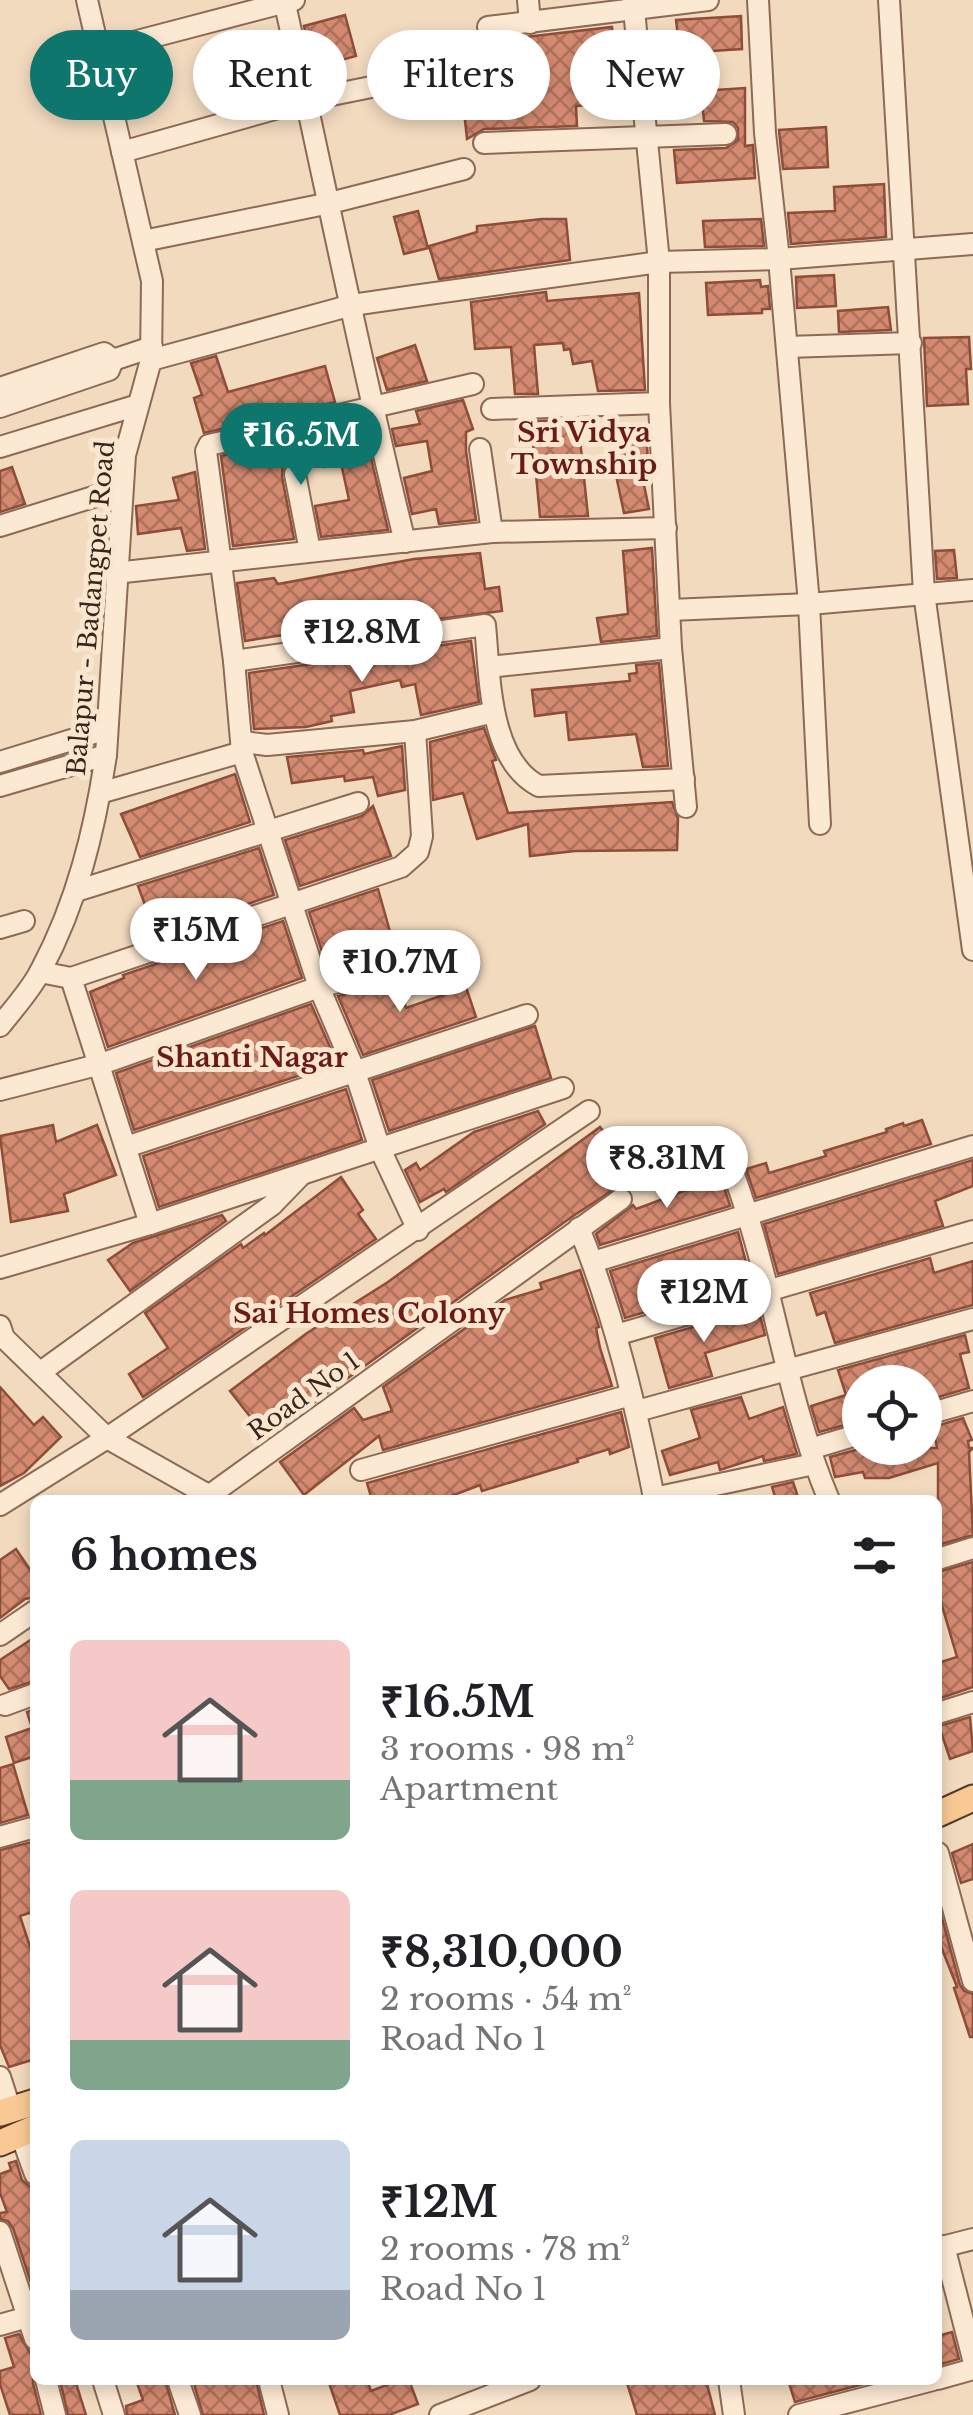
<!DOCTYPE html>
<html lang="en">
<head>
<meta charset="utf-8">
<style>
	body { margin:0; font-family:"Libre Baskerville",serif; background:#f2f2f2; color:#202124; height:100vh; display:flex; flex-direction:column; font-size:38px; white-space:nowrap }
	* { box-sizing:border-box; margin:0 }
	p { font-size:32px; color:#757577 }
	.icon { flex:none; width:55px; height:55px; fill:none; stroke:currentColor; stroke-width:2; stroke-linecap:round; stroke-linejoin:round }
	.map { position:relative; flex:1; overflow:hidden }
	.details { position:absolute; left:30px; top:1495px; width:912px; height:890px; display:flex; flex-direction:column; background:#fff; border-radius:15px; box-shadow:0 5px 15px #0003 }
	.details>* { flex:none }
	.top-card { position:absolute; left:30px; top:30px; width:915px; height:90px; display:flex; gap:20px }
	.controls { position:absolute; left:842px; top:1365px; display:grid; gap:20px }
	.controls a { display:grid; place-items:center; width:100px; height:100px; border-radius:50%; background:#fff; box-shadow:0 5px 15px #0003; font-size:50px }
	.price { position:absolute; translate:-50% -85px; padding:0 22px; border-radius:35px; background:#fff; color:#222; font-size:32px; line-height:65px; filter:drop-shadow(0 2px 5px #0008) }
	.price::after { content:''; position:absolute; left:50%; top:60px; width:30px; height:22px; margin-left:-15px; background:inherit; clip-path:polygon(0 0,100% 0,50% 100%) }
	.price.selected { background:#0f766e; color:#fff }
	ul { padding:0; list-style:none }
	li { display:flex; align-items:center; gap:30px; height:250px; padding:0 40px }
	li span { display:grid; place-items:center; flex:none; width:280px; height:200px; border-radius:15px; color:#555 }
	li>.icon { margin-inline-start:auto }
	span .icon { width:120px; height:120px; fill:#fffc; stroke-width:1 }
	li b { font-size:42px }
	h2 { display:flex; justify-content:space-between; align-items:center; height:120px; padding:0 40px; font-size:42px }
	.tag { padding:0 35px; border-radius:45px; background:#fff; box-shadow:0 5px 15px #0003; font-size:35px; line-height:90px }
	.tag.selected { background:#0f766e; color:#fff }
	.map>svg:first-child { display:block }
	.building { fill:url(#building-cross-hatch); stroke:#8e4d39; stroke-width:2.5 }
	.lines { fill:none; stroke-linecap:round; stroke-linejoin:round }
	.minor-casing { stroke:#8c6a55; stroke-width:24 }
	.major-casing { stroke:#59392a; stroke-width:29 }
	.minor { stroke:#fce9d3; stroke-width:20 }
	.major { stroke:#f9c993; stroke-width:25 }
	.labels { text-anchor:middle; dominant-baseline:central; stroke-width:10; stroke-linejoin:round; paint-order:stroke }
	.street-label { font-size:25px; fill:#3a251b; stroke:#f9e6cf }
	.neighbourhood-label { font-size:28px; font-weight:bold; fill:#6b1b17; stroke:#f9e6cf }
</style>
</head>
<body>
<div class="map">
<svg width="973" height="2415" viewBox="0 0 973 2415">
	<defs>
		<pattern id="building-cross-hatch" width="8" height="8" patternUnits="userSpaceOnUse" patternTransform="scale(2.5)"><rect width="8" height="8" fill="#d48a71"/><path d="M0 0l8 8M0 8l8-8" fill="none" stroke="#ad715c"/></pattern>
	</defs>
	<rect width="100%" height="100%" fill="#f2dabf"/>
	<g class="building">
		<polygon points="345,15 356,56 313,68 304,26"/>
		<polygon points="741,16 742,49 680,53 676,20"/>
		<polygon points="612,27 618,103 576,106 577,126 484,129 467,139 462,92 485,89 480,38 490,41"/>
		<polygon points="745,88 745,146 753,145 755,178 677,183 674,150 726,148 738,140 738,128 733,122 704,121 701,91"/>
		<polygon points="826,127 828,167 783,169 779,130"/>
		<polygon points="884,184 886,237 791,244 788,213 835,211 834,187"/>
		<polygon points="418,211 428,248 404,254 394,217"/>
		<polygon points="542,219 566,219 570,260 439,279 429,246 477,232 477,226"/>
		<polygon points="761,219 764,246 705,247 703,221"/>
		<polygon points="834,275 836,306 797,308 796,277"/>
		<polygon points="760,280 761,287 768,286 770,309 762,309 762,313 708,315 706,283"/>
		<polygon points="546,292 547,301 639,293 645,390 598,391 592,361 573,364 570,349 564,350 563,343 534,345 538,394 515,394 511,347 475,349 471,302"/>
		<polygon points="888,307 891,330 839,332 838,311"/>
		<polygon points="969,337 971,369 966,369 968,404 927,406 924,338"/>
		<polygon points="415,345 427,381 387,390 377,358"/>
		<polygon points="216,356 228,392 325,366 335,402 204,433 194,398 202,395 191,363"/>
		<polygon points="463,400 473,429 466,432 466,451 476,520 439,524 436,509 412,514 404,478 432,471 427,441 396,446 392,429 420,424 416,411"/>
		<polygon points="578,420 588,516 540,517 531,421"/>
		<polygon points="363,424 388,530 321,537 315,506 349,500 341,463 324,467 321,454 283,465 282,477 294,539 233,546 221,456"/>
		<polygon points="646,428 649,479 643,480 649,509 624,513 613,461 619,460 614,435"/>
		<polygon points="12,467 25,504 0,512 0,471"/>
		<polygon points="195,472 205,549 187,551 181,528 138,534 136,506 179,500 173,478"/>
		<polygon points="652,548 657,636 601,642 597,618 628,614 623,551"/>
		<polygon points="954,550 957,578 937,579 935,551"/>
		<polygon points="480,553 485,589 499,587 502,611 343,631 342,626 245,641 237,583 274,578 278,584 414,559"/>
		<polygon points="471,641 479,702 421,715 415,684 402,687 400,680 350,691 354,712 331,716 332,721 306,727 254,729 249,673"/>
		<polygon points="659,663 668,766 643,767 636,734 569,740 566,712 535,716 532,690 630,681 629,674 637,673 636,665"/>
		<polygon points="484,728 496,760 492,761 508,813 672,802 678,818 677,850 575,851 530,856 528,824 477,839 463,793 433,800 430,742"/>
		<polygon points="402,746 405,790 378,796 373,777 345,781 344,776 292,783 287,757 363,750 364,754"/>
		<polygon points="235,774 250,822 140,857 121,814"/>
		<polygon points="373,806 391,856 300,886 285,840 362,816"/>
		<polygon points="259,848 274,895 156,935 138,886"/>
		<polygon points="378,889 396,953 328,970 309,912"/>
		<polygon points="283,921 302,978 108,1047 90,992 124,978 123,975"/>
		<polygon points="397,981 406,1008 466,987 476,1017 363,1055 338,996"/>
		<polygon points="311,1004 337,1063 134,1130 116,1073"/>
		<polygon points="535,1026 551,1078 389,1131 372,1080"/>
		<polygon points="346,1089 362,1140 159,1207 143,1156"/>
		<polygon points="538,1111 545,1124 446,1192 444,1189 420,1202 405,1170 416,1163 420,1170 474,1132"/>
		<polygon points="922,1120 931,1144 756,1198 746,1169 766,1163 769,1173 826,1156 824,1151 887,1132 886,1129 903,1123 904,1126"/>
		<polygon points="53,1125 56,1142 97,1125 116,1175 64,1194 68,1211 11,1222 0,1136"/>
		<polygon points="600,1127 622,1156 609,1166 621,1185 573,1216 266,1437 230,1391 307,1333 388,1282"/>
		<polygon points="973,1160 973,1186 935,1201 943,1226 778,1274 764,1224"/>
		<polygon points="341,1177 363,1210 358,1214 376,1239 143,1397 129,1374 168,1348 145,1313 241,1244 243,1248 264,1233 265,1235"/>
		<polygon points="721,1177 730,1206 600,1245 596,1234 633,1205 636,1209 647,1205"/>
		<polygon points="222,1215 226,1221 130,1291 108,1260 133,1243"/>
		<polygon points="738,1232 751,1281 625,1318 610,1271"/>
		<polygon points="930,1258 934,1273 973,1261 973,1305 835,1343 825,1312 817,1315 810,1293"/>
		<polygon points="580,1270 599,1327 596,1328 600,1348 612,1386 383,1450 379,1436 304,1495 280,1462 354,1408 363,1420 392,1411 383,1387 505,1300 542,1289 540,1283"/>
		<polygon points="758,1308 765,1335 705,1353 712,1376 669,1388 655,1338"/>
		<polygon points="965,1335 969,1352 960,1354 969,1388 925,1401 925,1382 860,1382 860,1421 819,1432 811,1406 846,1395 838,1370"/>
		<polygon points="0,1387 34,1425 43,1417 61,1437 24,1473 0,1486"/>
		<polygon points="741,1397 749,1419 783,1407 797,1454 764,1461 763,1456 720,1470 718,1462 670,1475 662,1451 700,1438 691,1410"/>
		<polygon points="621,1412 629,1447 610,1454 609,1449 577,1459 578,1462 482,1491 480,1485 451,1496 453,1500 372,1500 367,1483"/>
		<polygon points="963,1418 972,1440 968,1441 969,1448 973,1448 969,1452 973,1535 938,1545 938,1463 889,1478 865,1478 863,1472 835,1477 830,1457 863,1448 937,1448 933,1427"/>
		<polygon points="793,1482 799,1500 776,1500 772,1487"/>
		<polygon points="16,1549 35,1577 35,1597 25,1599 0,1618 0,1560"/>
		<polygon points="973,1562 973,1687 938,1699 938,1663 957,1657 938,1592 938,1572"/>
		<polygon points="35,1637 35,1681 9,1689 0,1676 0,1660"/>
		<polygon points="35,1709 35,1756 14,1763 6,1737 32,1728 27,1712"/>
		<polygon points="970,1717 973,1751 950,1759 939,1726"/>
		<polygon points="13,1764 28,1815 0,1823 0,1768"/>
		<polygon points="32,1842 35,1911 20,1916 35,1962 35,2059 9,2067 0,2045 0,1850"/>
		<polygon points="973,1844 973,1879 961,1883 952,1853"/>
		<polygon points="938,1903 960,1985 964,1991 973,1994 973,2037 970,2037 954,1988 957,1987 938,1939"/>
		<polygon points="16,2161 22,2180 35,2191 35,2295 13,2228 8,2221 0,2219 0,2213 7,2212 0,2193 0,2174 11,2170 9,2163"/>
		<polygon points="952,2332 959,2359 938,2365 938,2336"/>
		<polygon points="19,2334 33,2358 33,2383 41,2415 10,2415 0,2384 0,2371 14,2367 5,2338"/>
		<polygon points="60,2380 75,2380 86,2415 68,2415"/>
		<polygon points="146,2380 165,2380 175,2415 127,2415 126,2406 143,2400 137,2383"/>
		<polygon points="193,2380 256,2380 264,2415 203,2415"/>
		<polygon points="328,2380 367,2380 371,2391 400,2380 409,2380 418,2404 389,2415 340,2415"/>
		<polygon points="636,2380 706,2380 715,2415 637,2415 627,2383"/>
		<polygon points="788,2380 879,2380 795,2402"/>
	</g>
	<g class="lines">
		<defs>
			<g id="minor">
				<path d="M 284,0 C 325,181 360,362 405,542"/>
				<polyline points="528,0 530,23"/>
				<polyline points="633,0 659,262 659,403 671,648 686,807"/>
				<polyline points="758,0 765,133 779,259 809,604 820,824"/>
				<polyline points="889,0 924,593 973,950"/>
				<polyline points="488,27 708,0"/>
				<polyline points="99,51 294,0"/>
				<polyline points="484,143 726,134"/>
				<polyline points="122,152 307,100 465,68"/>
				<polyline points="143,241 330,203 464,169"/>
				<polyline points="787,347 911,343"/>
				<polyline points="151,360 352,305 421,295 659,262 779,259 973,244"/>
				<polyline points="0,388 104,353 113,360 152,347"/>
				<polyline points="0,407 109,370 113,360"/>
				<polyline points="492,409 659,403"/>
				<polyline points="0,447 138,405"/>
				<polyline points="480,449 492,532"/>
				<polyline points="295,474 310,551"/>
				<polyline points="0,526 122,488"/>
				<polyline points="115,573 492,532 666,528"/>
				<polyline points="670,610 809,604 973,590"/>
				<path d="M 234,661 L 485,625 C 490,674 488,760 539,786 L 684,779"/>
				<polyline points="489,667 671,648"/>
				<polyline points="244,742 267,745 415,731 494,712"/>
				<polyline points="0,762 107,729"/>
				<polyline points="0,786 106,755"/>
				<polyline points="100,793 242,752"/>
				<polyline points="76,891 358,803"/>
				<polyline points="0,928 24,921"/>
				<polyline points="40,972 71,978 401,867 418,852 422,836 415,731"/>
				<polyline points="71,978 150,1224"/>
				<path d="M 0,1026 C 14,1008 31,990 41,970 C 77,903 95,829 106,755 L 125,455 L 151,360 L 152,281 L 87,0"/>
				<polyline points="0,1090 101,1064 319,987 404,965"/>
				<polyline points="126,1147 527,1015"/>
				<path d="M 734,1175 C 773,1281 785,1396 829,1500"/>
				<path d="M 579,1228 C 614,1315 636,1406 654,1498 L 814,1464"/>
				<polyline points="418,1230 380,1149 354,1069 319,987 242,752 234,661 206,451 209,445 473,384"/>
				<polyline points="593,1262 973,1146"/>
				<polyline points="0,1268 150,1224 563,1088"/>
				<polyline points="0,1326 4,1338 107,1438 217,1500"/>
				<polyline points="616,1335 973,1231"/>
				<polyline points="42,1371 272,1205 299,1177"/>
				<polyline points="637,1411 973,1319"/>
				<polyline points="925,1415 973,1401"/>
				<polyline points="810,1449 860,1434"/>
				<polyline points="361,1470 631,1395"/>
				<polyline points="203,1500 621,1199"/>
				<polyline points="0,1505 107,1438 589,1111"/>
				<polyline points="938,1559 973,1548"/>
				<polyline points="0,1635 35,1611"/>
				<polyline points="5,1705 35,1694"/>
				<polyline points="938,1713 973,1702"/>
				<polyline points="0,1837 35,1827"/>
				<polyline points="938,1853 973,1981"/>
				<polyline points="0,2077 10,2108"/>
				<polyline points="20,2132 35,2174"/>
				<polyline points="0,2232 35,2339"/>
				<polyline points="944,2246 973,2359"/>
				<polyline points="938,2248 973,2239"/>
				<polyline points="0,2325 35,2315"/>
				<polyline points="938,2379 973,2369"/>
				<polyline points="46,2380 55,2415"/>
				<polyline points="103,2380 114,2415"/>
				<polyline points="178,2380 190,2415"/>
				<polyline points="269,2380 278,2415"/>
				<polyline points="729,2380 734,2415"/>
				<polyline points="440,2415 530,2380"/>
				<polyline points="799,2415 933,2380"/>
			</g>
			<g id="major">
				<polyline points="938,1814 973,1798"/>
				<polyline points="0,2113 35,2102"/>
				<polyline points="0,2143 35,2128"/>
			</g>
		</defs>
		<use href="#minor" class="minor-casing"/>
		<use href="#major" class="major-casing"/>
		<use href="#minor" class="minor"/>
		<use href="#major" class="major"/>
	</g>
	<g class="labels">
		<g class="street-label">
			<text transform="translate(91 608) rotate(-85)">Balapur - Badangpet Road</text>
			<text transform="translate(304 1396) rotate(-36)">Road No 1</text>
		</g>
		<g class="neighbourhood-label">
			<text x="584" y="432">Sri Vidya<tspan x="584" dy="32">Township</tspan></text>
			<text x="252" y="1057">Shanti Nagar</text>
			<text x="369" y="1313">Sai Homes Colony</text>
		</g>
	</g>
</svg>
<div class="controls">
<a><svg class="icon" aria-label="locate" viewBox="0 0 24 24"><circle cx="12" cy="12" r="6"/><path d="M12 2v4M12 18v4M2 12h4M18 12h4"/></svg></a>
</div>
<b class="price selected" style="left:301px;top:488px">₹16.5M</b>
<b class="price" style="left:362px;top:685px">₹12.8M</b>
<b class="price" style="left:196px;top:983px">₹15M</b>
<b class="price" style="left:400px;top:1015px">₹10.7M</b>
<b class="price" style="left:667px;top:1211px">₹8.31M</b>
<b class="price" style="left:704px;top:1345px">₹12M</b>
<div class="top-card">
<a class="tag selected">Buy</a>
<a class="tag">Rent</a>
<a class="tag">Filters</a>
<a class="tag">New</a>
</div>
<section class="details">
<h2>6 homes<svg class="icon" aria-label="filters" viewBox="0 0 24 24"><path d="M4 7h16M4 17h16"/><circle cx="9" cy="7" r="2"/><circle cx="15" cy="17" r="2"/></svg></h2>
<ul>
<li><span style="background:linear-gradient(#f6c9c9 70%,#7fa58c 0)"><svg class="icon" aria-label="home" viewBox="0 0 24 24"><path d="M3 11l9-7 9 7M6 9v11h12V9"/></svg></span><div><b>₹16.5M</b><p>3 rooms · 98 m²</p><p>Apartment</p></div></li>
<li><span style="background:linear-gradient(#f6c9c9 75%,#7fa58c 0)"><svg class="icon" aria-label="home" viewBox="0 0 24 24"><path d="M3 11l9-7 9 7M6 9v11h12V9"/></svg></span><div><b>₹8,310,000</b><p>2 rooms · 54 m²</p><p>Road No 1</p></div></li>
<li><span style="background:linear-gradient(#c9d6e8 75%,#9aa5b1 0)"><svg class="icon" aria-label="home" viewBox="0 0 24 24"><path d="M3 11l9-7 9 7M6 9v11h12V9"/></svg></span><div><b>₹12M</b><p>2 rooms · 78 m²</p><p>Road No 1</p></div></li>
</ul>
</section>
</div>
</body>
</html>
